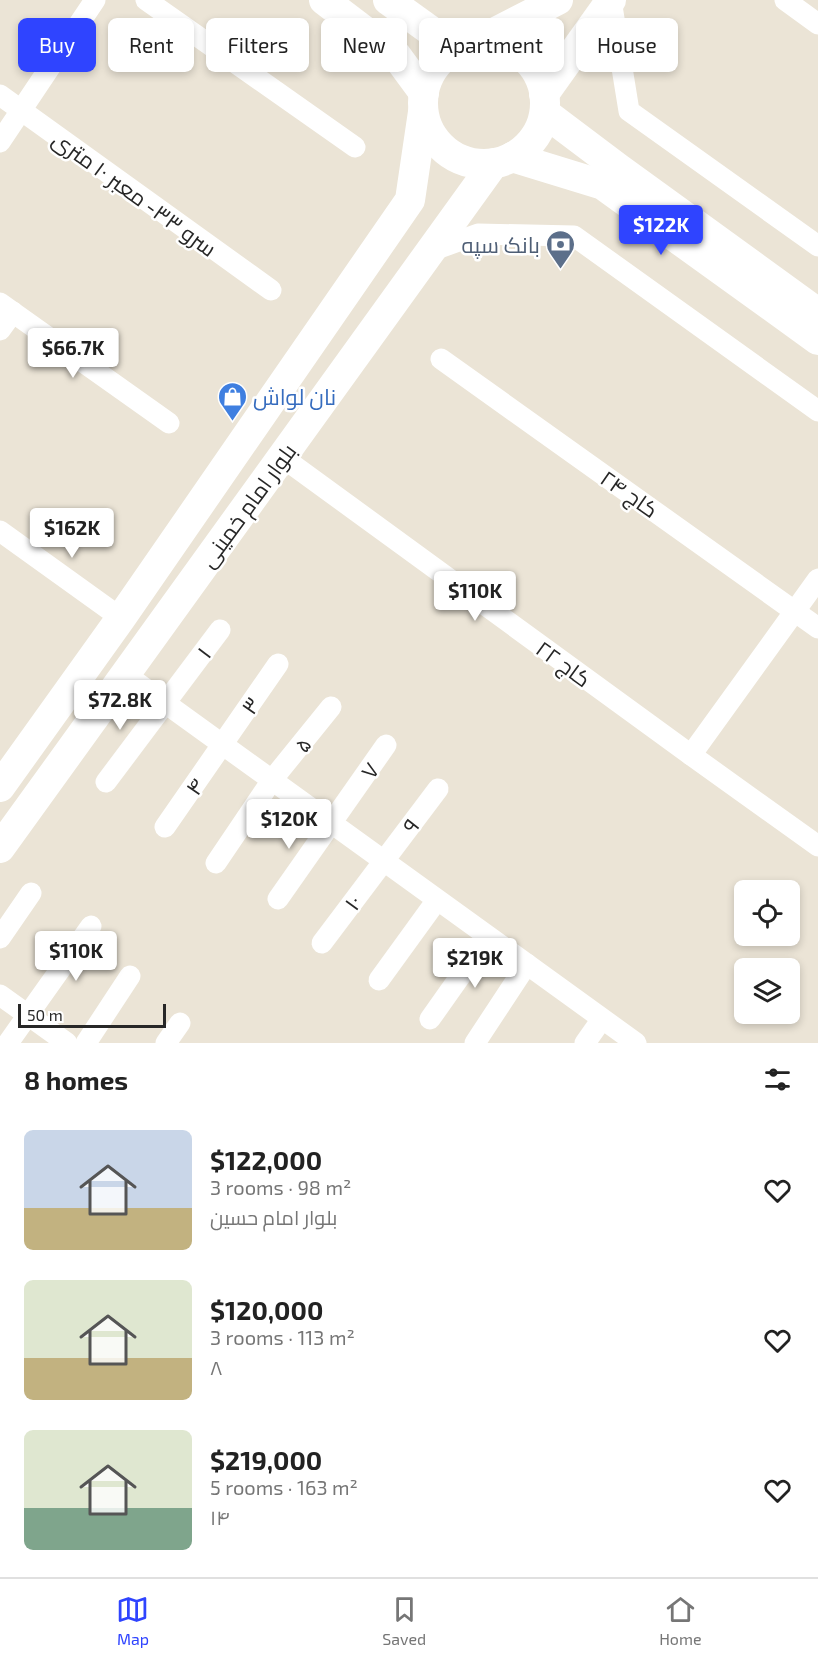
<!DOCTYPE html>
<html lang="en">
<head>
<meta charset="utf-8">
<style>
	body { margin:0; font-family:"Exo 2",Cairo,sans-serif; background:#f2f2f2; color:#222; height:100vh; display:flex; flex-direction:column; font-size:22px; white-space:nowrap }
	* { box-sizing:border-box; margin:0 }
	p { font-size:20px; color:#767676 }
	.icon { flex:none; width:33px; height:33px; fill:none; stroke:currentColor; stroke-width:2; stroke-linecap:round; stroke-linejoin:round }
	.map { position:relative; height:1043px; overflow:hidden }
	.side { display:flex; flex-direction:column; background:#fff; flex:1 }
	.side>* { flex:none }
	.hud { position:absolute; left:18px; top:18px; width:783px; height:54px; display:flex; gap:12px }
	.controls { position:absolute; left:734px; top:880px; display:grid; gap:12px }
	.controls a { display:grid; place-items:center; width:66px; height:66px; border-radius:9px; background:#fff; box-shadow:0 3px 9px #0003; font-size:30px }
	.scale { position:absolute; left:18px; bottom:15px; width:148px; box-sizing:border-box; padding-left:6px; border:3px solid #272727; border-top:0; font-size:16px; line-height:21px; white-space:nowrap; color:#272727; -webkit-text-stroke:4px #fff; paint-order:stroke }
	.price { position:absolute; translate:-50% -51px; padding:0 14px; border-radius:6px; background:#fff; color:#222; font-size:20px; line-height:39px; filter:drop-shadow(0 2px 3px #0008) }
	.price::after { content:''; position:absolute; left:50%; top:36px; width:18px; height:14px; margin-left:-9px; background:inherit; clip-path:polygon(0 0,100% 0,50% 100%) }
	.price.active { background:#2f44ff; color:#fff }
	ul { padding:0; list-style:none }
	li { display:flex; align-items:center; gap:18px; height:150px; padding:0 24px }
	li span { display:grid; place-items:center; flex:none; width:168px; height:120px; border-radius:9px; color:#555 }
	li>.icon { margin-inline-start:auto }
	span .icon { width:72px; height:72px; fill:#fffc; stroke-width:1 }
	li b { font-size:26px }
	h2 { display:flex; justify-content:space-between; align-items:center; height:72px; padding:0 24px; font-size:26px }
	.pill { padding:0 21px; border-radius:9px; background:#fff; box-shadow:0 3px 9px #0003; font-size:21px; line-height:54px }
	.pill.active { background:#2f44ff; color:#fff }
	.tab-bar { display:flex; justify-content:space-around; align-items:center; height:84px; border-top:2px solid #e0e0e0; background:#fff; font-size:16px; color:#767676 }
	.tab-bar a { display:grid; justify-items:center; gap:3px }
	.tab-bar .active { color:#2f44ff }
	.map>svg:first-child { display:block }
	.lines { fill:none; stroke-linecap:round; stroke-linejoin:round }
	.street { stroke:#fff; stroke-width:21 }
	.secondary { stroke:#fff; stroke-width:30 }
	.labels { text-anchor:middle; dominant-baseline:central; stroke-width:5; stroke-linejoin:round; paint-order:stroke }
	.street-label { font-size:22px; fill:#272727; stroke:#fff }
	.service-label { font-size:22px; fill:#4e5e75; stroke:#fff; text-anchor:end }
	.shop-label { font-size:22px; fill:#366cbe; stroke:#fff; text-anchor:start }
</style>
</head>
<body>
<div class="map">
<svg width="818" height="1043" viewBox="0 0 818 1043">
	<rect width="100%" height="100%" fill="#ebe4d6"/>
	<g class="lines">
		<g class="street">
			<polyline points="146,0 355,147"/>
			<polyline points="611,0 629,111 818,246"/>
			<polyline points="785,0 818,24"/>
			<polyline points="0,95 271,290"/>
			<polyline points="0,142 95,0"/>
			<polyline points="431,251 478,234 574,236 818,411"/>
			<polyline points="0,303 169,423"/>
			<polyline points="0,330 13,312"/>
			<polyline points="441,359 818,628"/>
			<polyline points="282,457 691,755 818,846"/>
			<polyline points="0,531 121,618"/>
			<polyline points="125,674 636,1043"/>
			<polyline points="691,755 818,579"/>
			<polyline points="106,782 220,630"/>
			<polyline points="165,827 278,664"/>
			<polyline points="216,863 272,780 331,707"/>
			<polyline points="278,899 386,745"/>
			<polyline points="0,938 31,893"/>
			<polyline points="322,943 438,789"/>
			<polyline points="379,980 437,900"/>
			<polyline points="0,995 67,1043"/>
			<polyline points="430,1019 488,937"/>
			<polyline points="8,1043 91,926"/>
			<polyline points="86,1043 130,976"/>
			<polyline points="166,1043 180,1023"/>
			<polyline points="475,1043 527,964"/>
			<polyline points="585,1043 602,1019"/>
		</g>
		<g class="secondary">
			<polyline points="324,0 396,55 424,93"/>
			<polyline points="388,0 456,49"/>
			<circle cx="484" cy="103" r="61"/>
			<polyline points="474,43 558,0"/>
			<polyline points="544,94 611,0"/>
			<polyline points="545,113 618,168 818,313"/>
			<polyline points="512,157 603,185 818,340"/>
			<polyline points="0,787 121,618 410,200 423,112"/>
			<polyline points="0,848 494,163"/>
		</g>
	</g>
	<defs>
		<symbol id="bank-pin" viewBox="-11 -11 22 30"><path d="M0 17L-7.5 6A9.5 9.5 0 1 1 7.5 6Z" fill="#5c6f8a" stroke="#fff"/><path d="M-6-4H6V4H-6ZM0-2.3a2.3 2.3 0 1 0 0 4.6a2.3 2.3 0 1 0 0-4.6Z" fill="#fff"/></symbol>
		<symbol id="shop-pin" viewBox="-11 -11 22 30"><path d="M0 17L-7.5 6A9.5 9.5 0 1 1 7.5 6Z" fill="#3f7fe0" stroke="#fff"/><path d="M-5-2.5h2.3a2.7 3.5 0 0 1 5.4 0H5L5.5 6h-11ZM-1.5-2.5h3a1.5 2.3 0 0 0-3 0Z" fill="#fff"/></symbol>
	</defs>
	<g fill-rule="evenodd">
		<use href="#bank-pin" x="544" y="228" width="33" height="45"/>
		<use href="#shop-pin" x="216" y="380" width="33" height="45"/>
	</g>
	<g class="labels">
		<g class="street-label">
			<text transform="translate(135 193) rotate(36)">سرو ۳۳- معبر ۱۰ متری</text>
			<text transform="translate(630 493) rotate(35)">کاج ۲۴</text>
			<text transform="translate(247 505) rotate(-54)">بلوار امام خمینی</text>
			<text transform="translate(203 652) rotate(-53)">۱</text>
			<text transform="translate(564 663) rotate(36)">کاج ۲۲</text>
			<text transform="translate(250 705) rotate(-55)">۳</text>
			<text transform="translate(302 744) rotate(-51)">۵</text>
			<text transform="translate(369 770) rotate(-55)">۷</text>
			<text transform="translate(194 786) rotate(-56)">۴</text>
			<text transform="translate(410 825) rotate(-52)">۹</text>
			<text transform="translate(352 902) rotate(-54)">۱۰</text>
		</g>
		<g class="service-label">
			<text x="540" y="244">بانک سپه</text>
		</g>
		<g class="shop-label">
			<text x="253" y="396">نان لواش</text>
		</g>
	</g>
</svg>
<div class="controls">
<a><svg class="icon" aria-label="locate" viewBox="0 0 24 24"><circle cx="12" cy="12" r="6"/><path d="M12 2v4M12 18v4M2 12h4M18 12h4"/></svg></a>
<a><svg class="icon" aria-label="layers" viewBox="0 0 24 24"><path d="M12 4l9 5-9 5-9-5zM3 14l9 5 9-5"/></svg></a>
</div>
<div class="scale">50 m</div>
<b class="price active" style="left:661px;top:256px">$122K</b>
<b class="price" style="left:73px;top:379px">$66.7K</b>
<b class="price" style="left:72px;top:559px">$162K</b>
<b class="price" style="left:475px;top:622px">$110K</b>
<b class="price" style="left:120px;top:731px">$72.8K</b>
<b class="price" style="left:289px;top:850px">$120K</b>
<b class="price" style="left:76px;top:982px">$110K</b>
<b class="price" style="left:475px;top:989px">$219K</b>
<div class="hud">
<a class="pill active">Buy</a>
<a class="pill">Rent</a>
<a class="pill">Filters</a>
<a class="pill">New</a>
<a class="pill">Apartment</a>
<a class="pill">House</a>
</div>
</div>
<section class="side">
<h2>8 homes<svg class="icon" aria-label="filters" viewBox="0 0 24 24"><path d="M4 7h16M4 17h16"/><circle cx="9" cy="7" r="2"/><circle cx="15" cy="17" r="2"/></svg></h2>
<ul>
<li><span style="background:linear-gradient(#c9d6e8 65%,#c2b280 0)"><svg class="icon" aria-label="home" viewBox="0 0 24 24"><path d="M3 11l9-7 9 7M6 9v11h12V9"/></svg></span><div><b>$122,000</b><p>3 rooms · 98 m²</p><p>بلوار امام حسین</p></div><svg class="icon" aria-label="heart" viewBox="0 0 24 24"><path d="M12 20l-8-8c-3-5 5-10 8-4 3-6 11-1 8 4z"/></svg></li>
<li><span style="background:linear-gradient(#dfe7d0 65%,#c2b280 0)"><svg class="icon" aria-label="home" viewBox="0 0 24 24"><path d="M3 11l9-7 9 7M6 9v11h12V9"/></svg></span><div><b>$120,000</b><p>3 rooms · 113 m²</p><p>۸</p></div><svg class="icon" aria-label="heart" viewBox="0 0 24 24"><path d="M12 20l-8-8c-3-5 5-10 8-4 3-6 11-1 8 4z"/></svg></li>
<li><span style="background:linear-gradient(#dfe7d0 65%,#7fa58c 0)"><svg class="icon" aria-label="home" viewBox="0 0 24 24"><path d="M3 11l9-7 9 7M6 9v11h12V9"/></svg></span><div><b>$219,000</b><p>5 rooms · 163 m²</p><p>۱۴</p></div><svg class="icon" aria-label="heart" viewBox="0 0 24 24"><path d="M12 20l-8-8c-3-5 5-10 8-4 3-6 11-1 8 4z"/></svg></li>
</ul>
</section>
<nav class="tab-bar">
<a class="active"><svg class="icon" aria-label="map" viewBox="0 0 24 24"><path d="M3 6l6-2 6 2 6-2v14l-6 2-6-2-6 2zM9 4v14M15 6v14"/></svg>Map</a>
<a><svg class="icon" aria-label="saved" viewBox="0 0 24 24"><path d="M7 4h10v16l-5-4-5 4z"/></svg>Saved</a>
<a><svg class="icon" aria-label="home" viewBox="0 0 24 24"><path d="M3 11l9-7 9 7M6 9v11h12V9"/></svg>Home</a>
</nav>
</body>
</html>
